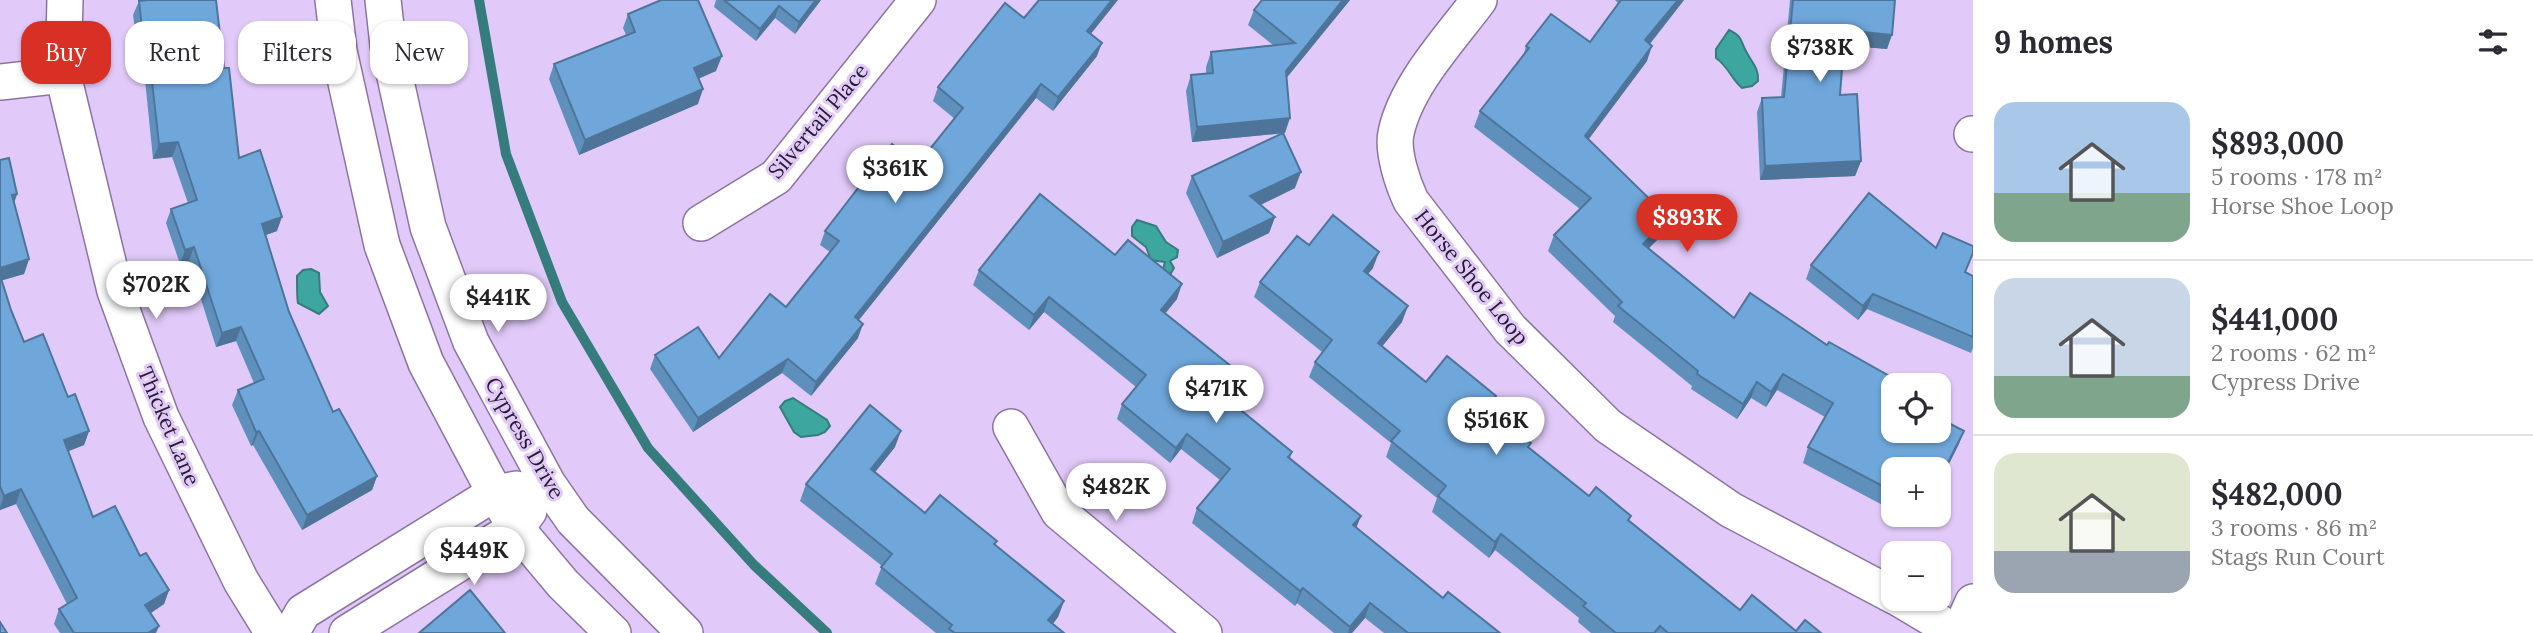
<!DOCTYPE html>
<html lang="en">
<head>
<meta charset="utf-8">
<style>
	body { margin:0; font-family:Lora,serif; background:#f2f2f3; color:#2b2b33; height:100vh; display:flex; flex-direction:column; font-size:26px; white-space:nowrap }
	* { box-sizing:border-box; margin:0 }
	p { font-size:23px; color:#7c7c81 }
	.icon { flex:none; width:38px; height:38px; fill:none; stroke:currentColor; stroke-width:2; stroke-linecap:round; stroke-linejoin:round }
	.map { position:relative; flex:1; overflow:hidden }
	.panel { display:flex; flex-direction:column; background:#fff; width:560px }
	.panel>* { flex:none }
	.guide { position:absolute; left:21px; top:21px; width:665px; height:63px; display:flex; gap:14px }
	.buttons { position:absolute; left:1881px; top:373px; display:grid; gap:14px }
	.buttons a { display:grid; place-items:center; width:70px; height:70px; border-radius:14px; background:#fff; box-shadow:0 2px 5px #0004; font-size:35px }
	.price { position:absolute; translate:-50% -60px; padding:0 16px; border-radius:24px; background:#fff; color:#222; font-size:23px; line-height:46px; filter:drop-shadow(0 2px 4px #0008) }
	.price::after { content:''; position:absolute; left:50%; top:42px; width:21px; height:16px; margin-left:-10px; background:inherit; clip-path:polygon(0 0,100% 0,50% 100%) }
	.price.selected { background:#d93025; color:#fff }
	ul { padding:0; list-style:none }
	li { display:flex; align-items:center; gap:21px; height:175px; padding:0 21px }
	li+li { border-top:2px solid #e1e1e2 }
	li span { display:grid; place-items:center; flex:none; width:196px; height:140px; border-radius:21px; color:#555 }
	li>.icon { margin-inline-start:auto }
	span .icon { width:84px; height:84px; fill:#fffc; stroke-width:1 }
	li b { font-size:30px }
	h2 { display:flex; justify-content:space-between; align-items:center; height:84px; padding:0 21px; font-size:30px }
	.tag { padding:0 24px; border-radius:21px; background:#fff; box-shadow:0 2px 5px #0004; font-size:24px; line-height:63px }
	.tag.selected { background:#d93025; color:#fff }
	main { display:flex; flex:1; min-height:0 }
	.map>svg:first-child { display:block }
	.water { fill:#3da69e; stroke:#367c7c; stroke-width:2 }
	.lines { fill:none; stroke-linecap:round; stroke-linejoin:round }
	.stream { stroke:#367c7c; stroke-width:10 }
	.minor-casing { stroke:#8b75a0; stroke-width:38 }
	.minor { stroke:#fff; stroke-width:35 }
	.wall { fill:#5f90bc }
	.shaded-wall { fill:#4e7599 }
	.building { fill:#6fa7db; stroke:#4e7599; stroke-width:2 }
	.labels { text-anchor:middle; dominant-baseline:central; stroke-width:6; stroke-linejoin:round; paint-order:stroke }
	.street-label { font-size:21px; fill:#241b2c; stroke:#e1caf9 }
</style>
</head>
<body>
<main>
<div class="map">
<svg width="1973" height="633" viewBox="0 0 1973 633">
	<rect width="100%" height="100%" fill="#e1caf9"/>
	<g class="water">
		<path d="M 1729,30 C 1744,37 1740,42 1747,53 C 1753,64 1759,69 1758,81 L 1752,86 L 1742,88 C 1731,79 1729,67 1716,58 L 1716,49 Z"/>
		<polygon points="1137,220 1156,226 1166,242 1178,250 1177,257 1170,261 1174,268 1171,273 1168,273 1163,269 1165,262 1151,260 1146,247 1132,236 1132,227"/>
		<path d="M 311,269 L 319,273 L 320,292 L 328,306 L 319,314 L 298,303 C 297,300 297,278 297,276 L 303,270 Z"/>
		<polygon points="793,398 827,420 830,426 825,432 818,435 801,437 794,432 780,407 785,401"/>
	</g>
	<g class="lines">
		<polyline class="stream" points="479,0 506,154 562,302 648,448 754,565 827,633"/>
		<defs>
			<g id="minor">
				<polyline points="65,0 63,75 115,291 161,417 241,581 273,633"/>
				<polyline points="333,0 339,51 382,245 426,363 495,493 516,528 563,584 613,633"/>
				<polyline points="383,0 388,45 428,227 471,342 548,484 573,520 685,633"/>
				<path d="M 1479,0 C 1450,39 1406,85 1396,133 C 1392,152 1403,184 1411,201 L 1510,329 L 1608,426 L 1731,510 L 1894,596"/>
				<polyline points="0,82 63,75"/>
				<polyline points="1972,134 1973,134"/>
				<polyline points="701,223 776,177 918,0"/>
				<polyline points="1011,427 1059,512 1204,633"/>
				<polyline points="1898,598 1957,633"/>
				<polyline points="291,633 303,612 495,493 517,489"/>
				<polyline points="347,633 516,528 529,511"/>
				<polyline points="1959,633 1973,602"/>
			</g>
		</defs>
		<use href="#minor" class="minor-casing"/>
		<use href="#minor" class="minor"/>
	</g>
	<g class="wall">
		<polygon points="716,0 821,0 795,34 775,18 756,41 714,7"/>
		<polygon points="1350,0 1286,78 1285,133 1192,142 1186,91 1191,75 1206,74 1206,67 1211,52 1273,45 1248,25 1254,10"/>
		<polygon points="1615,0 1684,0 1650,44 1647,61 1588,140 1669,218 1663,234 1648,249 1734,318 1886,391 1964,431 1958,446 1894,469 1894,511 1803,463 1808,447 1825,417 1777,390 1766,407 1751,398 1737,419 1691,389 1692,386 1613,322 1615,316 1548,251 1554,235 1580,209 1474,127 1480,111 1523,57 1526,46 1590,42 1618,3"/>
		<polygon points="1790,0 1895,0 1887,49 1844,45 1840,95 1861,161 1855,176 1760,180 1757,112 1762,98 1781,97"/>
		<polygon points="139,1 224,68 239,158 277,231 266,235 289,312 333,412 377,476 372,490 302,530 253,445 251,446 232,405 238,390 254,383 236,341 216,347 189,261 180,264 166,223 171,209 188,203 172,157 153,159 143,60 139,60 133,15"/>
		<polygon points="628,14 716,71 699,78 698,104 579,155 549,79 554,64 626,35 623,28"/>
		<polygon points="1024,18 1091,34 1097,56 1053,111 1036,98 859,320 858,338 811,396 782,373 693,432 650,369 655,355 719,358 786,307 830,252 820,245 825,231 917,165 955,119 933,101 938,87"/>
		<polygon points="0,160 17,194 14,203 29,259 24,274 2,280 11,310 24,342 68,397 89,431 84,445 68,451 93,517 140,556 169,590 164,604 151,613 156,633 60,633 54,624 59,609 67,604 16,504 0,510"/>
		<polygon points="1192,176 1295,188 1260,205 1275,217 1269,233 1217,258 1186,193"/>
		<polygon points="1309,245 1373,268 1368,274 1402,322 1382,346 1426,382 1490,412 1529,448 1589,496 1631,516 1629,521 1740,610 1796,631 1821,633 1591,633 1578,622 1579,618 1495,550 1489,558 1432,512 1437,498 1386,457 1391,443 1309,377 1315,362 1322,352 1254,297 1260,282"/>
		<polygon points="1115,255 1177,299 1165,313 1237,371 1232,387 1224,396 1292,452 1290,459 1357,528 1443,598 1500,633 1384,633 1365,618 1352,633 1334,633 1297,603 1295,606 1192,523 1197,508 1220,480 1181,449 1170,463 1117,419 1122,404 1136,387 1044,312 1029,330 973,285 979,270"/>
		<polygon points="1811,265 1966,272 1973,276 1973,348 1971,353 1867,309 1858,320 1806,279"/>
		<polygon points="895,447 875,472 925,513 995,545 1064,601 1058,617 1053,624 1064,633 936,633 875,584 882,566 800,501 806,484"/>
		<polygon points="1901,514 1923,514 1919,524"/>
	</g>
	<g class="shaded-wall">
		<polygon points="816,0 821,0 795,34 799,22"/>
		<polygon points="1112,0 1118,0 1082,45 1087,31"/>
		<polygon points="1343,0 1350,0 1280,86 1286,71"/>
		<polygon points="1678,0 1684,0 1640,56 1645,40"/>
		<polygon points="779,6 775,18 756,41 760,29"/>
		<polygon points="1845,30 1892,35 1887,49 1840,45"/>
		<polygon points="1102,43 1097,56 1053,111 1058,97"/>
		<polygon points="144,46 148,46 143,60 139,60"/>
		<polygon points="1652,46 1647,61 1579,152 1585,136"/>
		<polygon points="722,56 716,71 689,83 694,68"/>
		<polygon points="1041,84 1036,98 850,331 855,317"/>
		<polygon points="703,89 698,104 579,155 585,140"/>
		<polygon points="1290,118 1285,133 1192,142 1197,127"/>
		<polygon points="178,142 172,157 153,159 159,144"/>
		<polygon points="1861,161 1855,176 1760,180 1765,166"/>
		<polygon points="1301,172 1295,188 1244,213 1250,196"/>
		<polygon points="17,194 12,209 12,195"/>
		<polygon points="282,217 277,231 257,238 262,224"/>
		<polygon points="1275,217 1269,233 1217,258 1223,242"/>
		<polygon points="1669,218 1663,234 1637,260 1643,244"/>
		<polygon points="194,247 189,261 180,264 185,250"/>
		<polygon points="1379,252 1373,268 1358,286 1364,271"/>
		<polygon points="29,259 24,274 0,281 0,268"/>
		<polygon points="1182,284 1177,299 1156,325 1161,310"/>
		<polygon points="1873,294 1867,309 1858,320 1863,306"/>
		<polygon points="1049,297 1044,312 1029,330 1034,315"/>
		<polygon points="1408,306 1402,322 1372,359 1378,343"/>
		<polygon points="863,324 858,338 811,396 816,382"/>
		<polygon points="241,327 236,341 216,347 222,333"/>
		<polygon points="788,359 782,373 693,432 698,418"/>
		<polygon points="1237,371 1232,387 1214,408 1220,393"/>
		<polygon points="1783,374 1777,390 1766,407 1771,392"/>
		<polygon points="1757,382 1751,398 1737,419 1743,404"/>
		<polygon points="1496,396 1491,411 1486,408"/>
		<polygon points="89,431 84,445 59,455 64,440"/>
		<polygon points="259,431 253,445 251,446 256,432"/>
		<polygon points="901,431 895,447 865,485 871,469"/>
		<polygon points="1964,431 1958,446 1939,484 1939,480"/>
		<polygon points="1187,434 1181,449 1170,463 1176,448"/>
		<polygon points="377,476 372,490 302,530 307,515"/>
		<polygon points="21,489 16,504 0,510 0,507 4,496"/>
		<polygon points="1361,516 1355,531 1353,525"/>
		<polygon points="1501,534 1495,550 1489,558 1495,542"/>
		<polygon points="1303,588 1297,603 1295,606 1300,591"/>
		<polygon points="169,590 164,604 140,620 145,605"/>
		<polygon points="1064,601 1058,617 1045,633 1048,620"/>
		<polygon points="1370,603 1365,618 1352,633 1348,633 1350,627"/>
		<polygon points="159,626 156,633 148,633"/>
	</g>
	<g class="building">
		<polygon points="148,0 216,0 224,68 229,68 239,158 260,150 282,217 262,224 289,312 333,412 339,409 377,476 307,515 259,431 256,432 238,390 264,379 241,327 222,333 194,247 185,250 171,209 197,200 178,142 159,144 148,46 144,46 139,1"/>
		<polygon points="661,0 698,0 722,56 694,68 703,89 585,140 554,64 635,32 628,14"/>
		<polygon points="724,0 816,0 799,22 779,6 760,29"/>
		<polygon points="1039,0 1112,0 1087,31 1102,43 1058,97 1041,84 855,317 863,324 816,382 788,359 698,418 655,355 698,327 719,358 770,294 786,307 839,241 825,231 892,144 917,165 963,108 938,87 1005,3 1024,18"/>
		<polygon points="1262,0 1343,0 1286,71 1290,118 1197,127 1191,75 1213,73 1211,52 1295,43 1254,10"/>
		<polygon points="1621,0 1678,0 1645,40 1652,46 1585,136 1669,218 1643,244 1734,318 1750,293 1827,345 1829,342 1891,377 1884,390 1894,394 1894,430 1939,430 1939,418 1964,431 1939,480 1939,469 1894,469 1894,492 1808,447 1833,403 1783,374 1771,392 1757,382 1743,404 1697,374 1698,371 1618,306 1622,302 1554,235 1591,198 1480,111 1529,48 1526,46 1551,14 1590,42"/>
		<polygon points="1793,0 1895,0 1892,35 1845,30 1840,95 1857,94 1861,161 1765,166 1762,98 1784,97"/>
		<polygon points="1283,133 1301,172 1250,196 1275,217 1223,242 1192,176"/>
		<polygon points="9,158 17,194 12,195 29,259 0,268 0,160"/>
		<polygon points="1869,193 1936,248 1943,233 1973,246 1973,253 1965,272 1973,276 1973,337 1873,294 1863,306 1811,265"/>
		<polygon points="1040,194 1115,255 1128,240 1182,284 1161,310 1237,371 1220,393 1292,452 1288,457 1361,516 1353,525 1443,598 1448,592 1500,633 1408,633 1370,603 1350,627 1303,588 1300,591 1197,508 1230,469 1187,434 1176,448 1122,404 1146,375 1049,297 1034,315 979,270"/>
		<polygon points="1333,215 1379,252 1364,271 1408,306 1378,343 1426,382 1447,356 1496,396 1486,408 1531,443 1528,447 1589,496 1596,487 1631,516 1628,520 1740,610 1752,595 1796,631 1805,620 1821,633 1668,633 1660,626 1654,633 1616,633 1583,606 1586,603 1501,534 1495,542 1438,496 1446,486 1391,441 1400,431 1315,362 1332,340 1260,282 1297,236 1309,245"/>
		<polygon points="0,275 11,310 24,342 43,334 68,397 75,394 89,431 64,440 93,517 115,506 140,556 146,553 169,590 145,605 159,626 148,633 74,633 59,609 77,598 21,489 4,496 0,486"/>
		<polygon points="870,405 901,431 871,469 925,513 940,495 997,541 994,544 1064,601 1048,620 1064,633 955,633 949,629 952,625 881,567 892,554 806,484"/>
		<polygon points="470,590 505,633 419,633"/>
		<polygon points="0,622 7,633 0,633"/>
	</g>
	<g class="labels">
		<g class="street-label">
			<text transform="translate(818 121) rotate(-50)">Silvertail Place</text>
			<text transform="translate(1472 277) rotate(51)">Horse Shoe Loop</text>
			<text transform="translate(169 426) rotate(67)">Thicket Lane</text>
			<text transform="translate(525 438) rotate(60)">Cypress Drive</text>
		</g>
	</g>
</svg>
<div class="buttons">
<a><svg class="icon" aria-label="locate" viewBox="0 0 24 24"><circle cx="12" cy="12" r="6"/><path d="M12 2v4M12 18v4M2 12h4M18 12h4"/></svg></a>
<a>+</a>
<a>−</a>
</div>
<b class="price" style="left:1820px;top:84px">$738K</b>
<b class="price" style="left:895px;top:205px">$361K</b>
<b class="price selected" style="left:1687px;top:254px">$893K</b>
<b class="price" style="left:156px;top:321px">$702K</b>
<b class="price" style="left:498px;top:334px">$441K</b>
<b class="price" style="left:1216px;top:425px">$471K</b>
<b class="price" style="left:1496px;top:457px">$516K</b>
<b class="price" style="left:1116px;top:523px">$482K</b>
<b class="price" style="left:474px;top:587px">$449K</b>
<div class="guide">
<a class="tag selected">Buy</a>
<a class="tag">Rent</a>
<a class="tag">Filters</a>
<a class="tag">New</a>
</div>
</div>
<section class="panel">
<h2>9 homes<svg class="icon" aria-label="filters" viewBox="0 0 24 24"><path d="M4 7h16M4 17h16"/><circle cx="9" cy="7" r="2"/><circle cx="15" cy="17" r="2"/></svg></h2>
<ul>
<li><span style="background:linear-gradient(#a9c7e8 65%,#7fa58c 0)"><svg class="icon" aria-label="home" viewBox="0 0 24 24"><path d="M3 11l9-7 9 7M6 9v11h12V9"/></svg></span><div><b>$893,000</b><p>5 rooms · 178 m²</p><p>Horse Shoe Loop</p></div></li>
<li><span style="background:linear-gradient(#c9d6e8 70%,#7fa58c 0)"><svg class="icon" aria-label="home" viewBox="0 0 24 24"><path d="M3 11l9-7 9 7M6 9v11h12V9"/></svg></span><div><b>$441,000</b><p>2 rooms · 62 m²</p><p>Cypress Drive</p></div></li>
<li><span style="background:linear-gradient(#dfe7d0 70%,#9aa5b1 0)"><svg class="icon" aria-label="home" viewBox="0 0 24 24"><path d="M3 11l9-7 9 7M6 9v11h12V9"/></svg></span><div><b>$482,000</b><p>3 rooms · 86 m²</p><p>Stags Run Court</p></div></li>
</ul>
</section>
</main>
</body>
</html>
